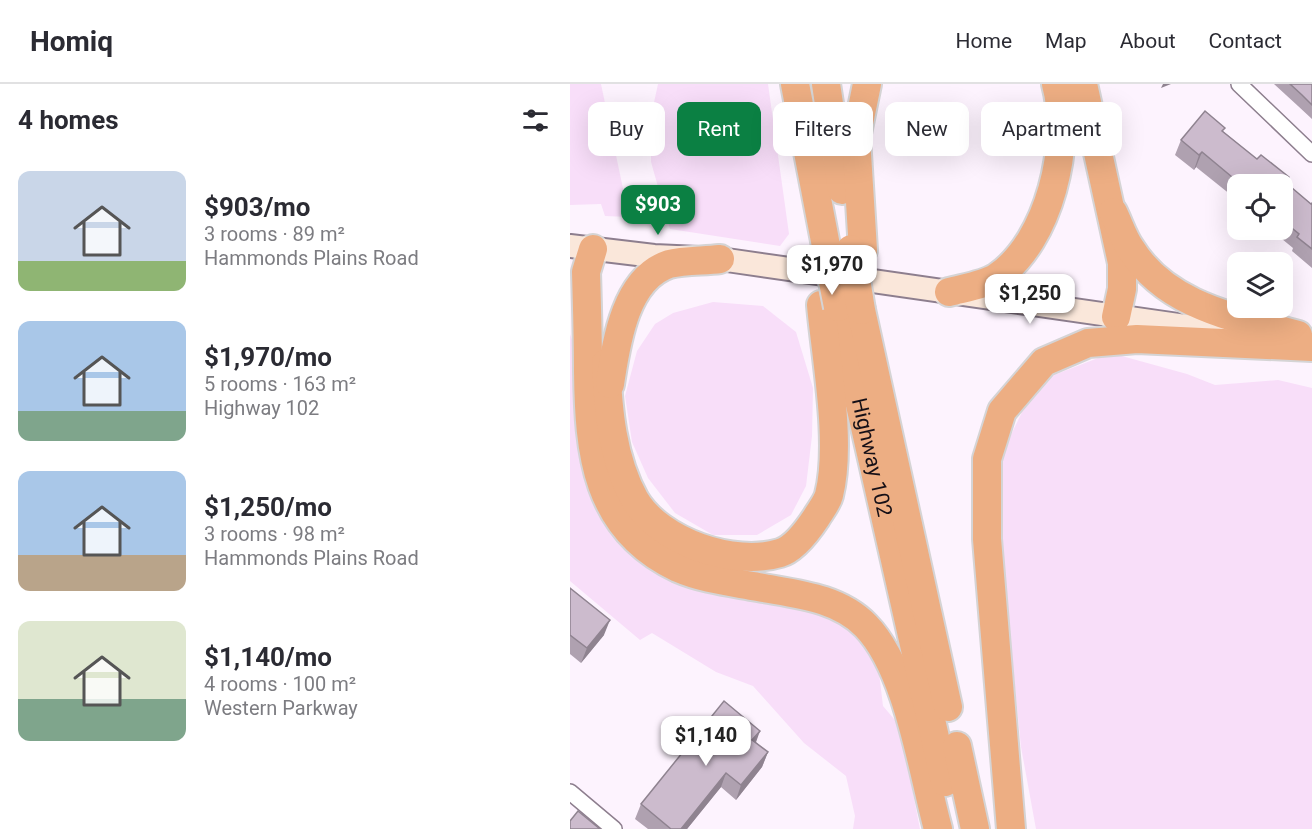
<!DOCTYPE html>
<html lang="en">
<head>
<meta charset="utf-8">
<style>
	body { margin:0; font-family:Roboto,sans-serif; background:#f2f2f3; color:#2b2b33; height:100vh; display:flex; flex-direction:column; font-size:22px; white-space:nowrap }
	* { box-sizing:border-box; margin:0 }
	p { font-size:20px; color:#7c7c81 }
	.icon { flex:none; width:33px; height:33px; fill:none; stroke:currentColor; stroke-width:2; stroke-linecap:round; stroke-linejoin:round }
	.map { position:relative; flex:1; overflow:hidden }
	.sheet { display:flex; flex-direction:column; background:#fff; width:570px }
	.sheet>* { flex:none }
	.hud { position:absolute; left:18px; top:18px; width:570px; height:54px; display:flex; gap:12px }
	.controls { position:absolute; left:657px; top:90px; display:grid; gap:12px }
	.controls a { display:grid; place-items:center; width:66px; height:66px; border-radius:12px; background:#fff; box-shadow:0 6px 24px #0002; font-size:30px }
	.price { position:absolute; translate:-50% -51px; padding:0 14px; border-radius:12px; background:#fff; color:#222; font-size:20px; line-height:39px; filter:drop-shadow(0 2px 3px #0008) }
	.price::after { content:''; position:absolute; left:50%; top:36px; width:18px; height:14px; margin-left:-9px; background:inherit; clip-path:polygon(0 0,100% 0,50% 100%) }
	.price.on { background:#0b8043; color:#fff }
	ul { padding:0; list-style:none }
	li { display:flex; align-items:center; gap:18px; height:150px; padding:0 18px }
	li span { display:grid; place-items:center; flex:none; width:168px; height:120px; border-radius:12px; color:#555 }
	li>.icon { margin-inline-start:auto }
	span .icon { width:72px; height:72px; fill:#fffc; stroke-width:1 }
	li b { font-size:26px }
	h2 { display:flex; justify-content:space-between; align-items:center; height:72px; padding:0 18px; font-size:26px }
	.pill { padding:0 21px; border-radius:12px; background:#fff; box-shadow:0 6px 24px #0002; font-size:21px; line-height:54px }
	.pill.on { background:#0b8043; color:#fff }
	header { display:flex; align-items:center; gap:36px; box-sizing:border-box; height:84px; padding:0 30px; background:#fff; border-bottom:2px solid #e1e1e2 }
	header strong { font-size:28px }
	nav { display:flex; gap:33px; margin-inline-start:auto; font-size:21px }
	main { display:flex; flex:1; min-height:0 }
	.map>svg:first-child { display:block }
	.green { fill:#f8def9 }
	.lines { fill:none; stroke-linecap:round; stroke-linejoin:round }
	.street-casing { stroke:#8d7e8e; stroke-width:18 }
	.secondary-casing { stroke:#8d7e8e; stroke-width:26 }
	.highway-casing { stroke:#d5d4d5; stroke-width:32 }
	.street { stroke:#fff; stroke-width:15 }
	.secondary { stroke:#fae7da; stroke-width:22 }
	.highway { stroke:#edae83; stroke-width:28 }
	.highway-bridge-casing { stroke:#d5d4d5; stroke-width:32; stroke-linecap:butt }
	.highway-bridge { stroke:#edae83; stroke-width:28 }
	.wall { fill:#afa1b0 }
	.shaded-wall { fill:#8f8390 }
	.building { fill:#ccbbcd; stroke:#8f8390; stroke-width:1.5 }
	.labels { text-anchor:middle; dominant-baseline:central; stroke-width:4.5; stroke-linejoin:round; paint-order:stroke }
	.street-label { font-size:21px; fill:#150f16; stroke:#fff }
</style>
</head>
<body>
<header>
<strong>Homiq</strong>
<nav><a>Home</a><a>Map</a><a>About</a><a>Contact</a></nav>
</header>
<main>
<section class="sheet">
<h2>4 homes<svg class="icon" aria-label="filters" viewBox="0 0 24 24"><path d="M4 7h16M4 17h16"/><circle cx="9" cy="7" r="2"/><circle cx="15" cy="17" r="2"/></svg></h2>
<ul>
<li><span style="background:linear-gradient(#c9d6e8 75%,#8fb573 0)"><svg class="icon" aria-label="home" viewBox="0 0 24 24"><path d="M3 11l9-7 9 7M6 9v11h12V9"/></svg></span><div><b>$903/mo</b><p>3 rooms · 89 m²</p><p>Hammonds Plains Road</p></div></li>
<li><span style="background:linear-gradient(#a9c7e8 75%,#7fa58c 0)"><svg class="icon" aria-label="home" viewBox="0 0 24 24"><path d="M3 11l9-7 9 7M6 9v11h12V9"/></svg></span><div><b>$1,970/mo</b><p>5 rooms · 163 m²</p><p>Highway 102</p></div></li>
<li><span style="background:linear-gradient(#a9c7e8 70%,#b9a48a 0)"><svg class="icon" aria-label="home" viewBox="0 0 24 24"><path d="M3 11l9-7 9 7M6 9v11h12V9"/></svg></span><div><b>$1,250/mo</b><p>3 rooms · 98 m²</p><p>Hammonds Plains Road</p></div></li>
<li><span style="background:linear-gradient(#dfe7d0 65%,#7fa58c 0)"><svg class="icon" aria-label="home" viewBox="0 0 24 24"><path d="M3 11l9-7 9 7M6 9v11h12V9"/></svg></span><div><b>$1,140/mo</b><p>4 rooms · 100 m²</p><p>Western Parkway</p></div></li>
</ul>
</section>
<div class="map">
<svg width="742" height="745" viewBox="0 0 742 745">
	<rect width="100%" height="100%" fill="#fdf3fe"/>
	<g class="green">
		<polygon points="0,0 31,0 59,133 35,132 31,120 0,121"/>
		<polygon points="88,0 198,0 219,150 210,162 100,145 81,78 81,32"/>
		<polygon points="143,218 193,222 226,248 243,304 242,352 236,402 221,431 187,451 143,451 105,429 78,394 62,358 55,312 67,267 85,240 103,229"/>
		<polygon points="0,250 8,274 11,374 211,518 275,534 307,572 313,622 330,642 350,745 283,745 285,732 276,692 234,659 183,602 146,588 82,549 70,556 0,497"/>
		<polygon points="541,269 617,290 645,301 708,296 742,304 742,745 466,745 451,663 436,514 429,440 430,374 452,328 484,291"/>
	</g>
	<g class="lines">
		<defs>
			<g id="street">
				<polyline points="669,0 742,70"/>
				<polyline points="0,708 44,745"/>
			</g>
			<polyline id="secondary" points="0,162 84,172 150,175 650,247"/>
			<g id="highway">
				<polyline points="225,0 256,162"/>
				<polyline points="256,0 272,106"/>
				<polyline points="513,0 552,179 552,205 546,233"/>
				<path d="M 543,128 C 549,140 553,154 561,165 C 597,223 668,234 728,251"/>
				<path d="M 23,165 L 16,188 C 17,221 18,254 18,287 C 19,368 25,445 108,484 C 133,495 161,498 188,503 C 225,510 268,513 296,542 C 338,585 352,686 368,745"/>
				<polyline points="293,166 286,54 297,0"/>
				<path d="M 379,208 C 394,204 415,201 427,193 C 480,157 502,59 486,0"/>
				<path id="s1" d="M 268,223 L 375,698"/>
				<polyline points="291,226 378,623"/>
				<path d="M 36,279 C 38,325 42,375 65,416 C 90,458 164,483 210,469 C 224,465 238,446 246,434 C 250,427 257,419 259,411 C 272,359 256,276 251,221"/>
				<path d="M 40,300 C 46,261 54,195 99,180 C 114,176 134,177 150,175"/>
				<polyline points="387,662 405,745"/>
				<polyline points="441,745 417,455 417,375 432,327 474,278 518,259 567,255 742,263"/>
			</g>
		</defs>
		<use href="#street" class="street-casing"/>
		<use href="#secondary" class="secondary-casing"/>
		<use href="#highway" class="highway-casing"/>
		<use href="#street" class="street"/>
		<use href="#secondary" class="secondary"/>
		<use href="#highway" class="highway"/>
		<defs>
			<g id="highway-bridge">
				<polyline points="256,162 268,223"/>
				<polyline points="281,165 291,226"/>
			</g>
		</defs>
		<use href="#highway-bridge" class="highway-bridge-casing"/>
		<use href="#highway-bridge" class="highway-bridge"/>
	</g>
	<g class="wall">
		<polygon points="704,0 742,0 742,35 728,22"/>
		<polygon points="653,47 741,120 742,119 742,184 722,167 723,164 701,146 712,146 712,100 668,100 668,123 659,116 661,111 626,83 624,86 605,71 611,56"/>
		<polygon points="0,504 34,551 11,579 0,570"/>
		<polygon points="186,658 198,668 192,683 166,716 151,703 117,745 78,745 65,735 71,720"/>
	</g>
	<g class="shaded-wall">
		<polygon points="593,0 601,0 591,4"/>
		<polygon points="632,68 626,83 624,86 629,71"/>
		<polygon points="40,536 34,551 11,579 17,564"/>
		<polygon points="190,647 185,661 182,656"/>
		<polygon points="198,668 192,683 166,716 171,701"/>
		<polygon points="156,689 151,703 117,745 111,745"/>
	</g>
	<g class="building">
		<polygon points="720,0 742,0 742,21 732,11"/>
		<polygon points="635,27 655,44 652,47 687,75 691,71 719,93 715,98 741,120 742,119 742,165 727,153 729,150 712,136 712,100 668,100 668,104 664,102 668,98 632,68 629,71 611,56"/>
		<polygon points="0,504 40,536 17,564 0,551"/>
		<polygon points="154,617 190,647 182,656 198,668 171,701 156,689 111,745 101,745 71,720"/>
		<polygon points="8,727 30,745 0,745 0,737"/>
	</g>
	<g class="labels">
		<g class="street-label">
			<text stroke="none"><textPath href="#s1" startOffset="154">Highway 102</textPath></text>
		</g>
	</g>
</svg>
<div class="controls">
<a><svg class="icon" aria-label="locate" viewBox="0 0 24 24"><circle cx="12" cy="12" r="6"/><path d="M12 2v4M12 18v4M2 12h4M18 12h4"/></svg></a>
<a><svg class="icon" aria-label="layers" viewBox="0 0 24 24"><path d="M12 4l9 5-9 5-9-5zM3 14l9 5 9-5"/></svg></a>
</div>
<b class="price on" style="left:88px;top:152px">$903</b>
<b class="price" style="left:262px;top:212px">$1,970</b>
<b class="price" style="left:460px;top:241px">$1,250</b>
<b class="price" style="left:136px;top:683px">$1,140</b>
<div class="hud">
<a class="pill">Buy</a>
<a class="pill on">Rent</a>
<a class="pill">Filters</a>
<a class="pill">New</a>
<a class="pill">Apartment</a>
</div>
</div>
</main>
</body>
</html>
